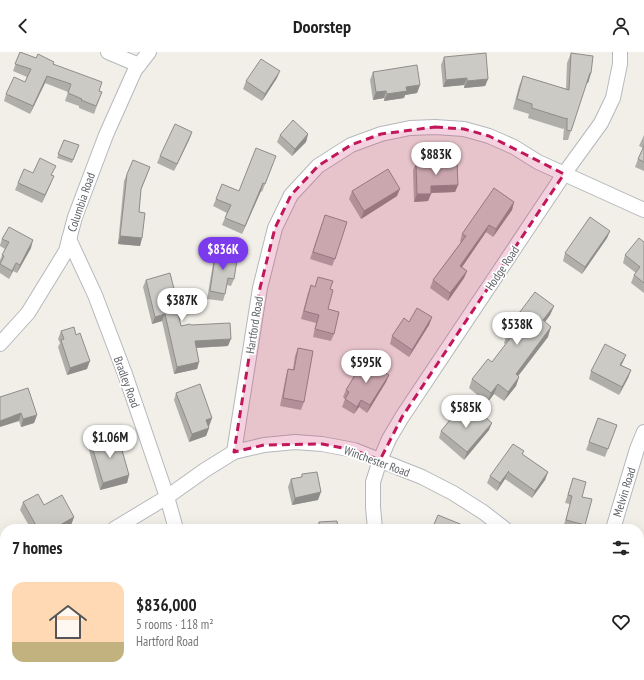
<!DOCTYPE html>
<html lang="en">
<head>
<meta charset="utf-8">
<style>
	body { margin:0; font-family:"PT Sans Narrow",sans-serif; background:#f2f2f2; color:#222; height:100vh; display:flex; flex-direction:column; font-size:15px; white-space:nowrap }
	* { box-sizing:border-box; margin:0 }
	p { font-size:13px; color:#767676 }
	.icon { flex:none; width:22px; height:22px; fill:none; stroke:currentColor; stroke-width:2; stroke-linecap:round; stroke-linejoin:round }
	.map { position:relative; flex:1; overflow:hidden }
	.side { position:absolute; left:0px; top:472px; width:644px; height:156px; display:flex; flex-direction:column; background:#fff; border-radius:16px 16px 0 0; box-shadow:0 4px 16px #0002 }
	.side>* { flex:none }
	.price { position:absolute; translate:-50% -34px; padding:0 9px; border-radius:14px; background:#fff; color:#222; font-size:13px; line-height:26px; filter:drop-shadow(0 1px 2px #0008) }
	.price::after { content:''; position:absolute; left:50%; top:24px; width:12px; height:9px; margin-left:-6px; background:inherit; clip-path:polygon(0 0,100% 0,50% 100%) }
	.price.on { background:#7c3aed; color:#fff }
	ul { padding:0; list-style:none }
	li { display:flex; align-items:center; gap:12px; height:100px; padding:0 12px }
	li+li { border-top:1px solid #e0e0e0 }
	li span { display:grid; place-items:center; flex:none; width:112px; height:80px; border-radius:12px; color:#555 }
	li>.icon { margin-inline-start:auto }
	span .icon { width:48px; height:48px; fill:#fffc; stroke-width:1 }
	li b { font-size:17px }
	h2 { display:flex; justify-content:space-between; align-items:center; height:48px; padding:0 12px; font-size:17px }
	header { display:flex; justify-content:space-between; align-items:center; height:52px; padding:0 12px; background:#fff; font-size:18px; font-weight:800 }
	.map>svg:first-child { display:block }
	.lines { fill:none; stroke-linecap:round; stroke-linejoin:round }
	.minor-casing { stroke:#b5b8bc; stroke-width:16 }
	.minor { stroke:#fff; stroke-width:14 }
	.wall { fill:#afaea9 }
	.shaded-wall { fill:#8f8d8a }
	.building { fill:#cccac5; stroke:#8f8d8a }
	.marked { fill:#c2185b; fill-opacity:0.2; stroke:#c2185b; stroke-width:3; stroke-dasharray:8 5; stroke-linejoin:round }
	.labels { text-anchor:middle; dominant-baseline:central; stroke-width:3.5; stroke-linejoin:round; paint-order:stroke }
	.street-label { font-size:12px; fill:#5f6368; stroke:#fff }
</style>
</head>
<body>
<header><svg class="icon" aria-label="back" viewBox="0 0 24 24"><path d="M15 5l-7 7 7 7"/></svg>Doorstep<svg class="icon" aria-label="person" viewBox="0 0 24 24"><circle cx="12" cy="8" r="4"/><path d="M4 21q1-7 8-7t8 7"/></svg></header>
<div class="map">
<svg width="644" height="628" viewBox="0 0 644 628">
	<rect width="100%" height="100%" fill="#f1efe8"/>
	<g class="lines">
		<defs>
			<g id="minor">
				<polyline points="108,0 139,13"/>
				<polyline points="69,187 95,243 125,322 167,445 176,477"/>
				<polyline points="0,292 28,261 66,199 75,165 106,83 135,18 149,0"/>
				<polyline points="234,400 260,236 275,176 291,143 318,114 351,93 381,82 410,76 435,75 464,77 489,84 514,95 538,110 644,158"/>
				<polyline points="114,477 167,445 205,418 234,400 264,393 295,390 322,392 354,398 422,425 453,441 483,460 505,477"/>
				<polyline points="375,477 373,455 373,430 380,408 389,387 402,365 564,122 601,71 613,46 620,12 620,0"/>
				<polyline points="613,477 637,397 644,380"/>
				<polyline points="0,543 5,540"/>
				<polyline points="632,623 638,628"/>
				<polyline points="184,628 184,623"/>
				<polyline points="384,628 385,623"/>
				<polyline points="567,628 568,623"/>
			</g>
		</defs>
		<use href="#minor" class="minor-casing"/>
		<use href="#minor" class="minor"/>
	</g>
	<g class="wall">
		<polygon points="20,0 53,12 102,40 94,62 79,56 79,54 65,49 68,40 45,31 30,62 4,49 6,42 25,30 27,25 13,19"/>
		<polygon points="571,1 591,21 588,31 586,31 568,88 563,88 564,76 563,77 528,66 529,62 513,57 519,34 523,24 566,37 567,11"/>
		<polygon points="444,5 488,27 485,34 464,36 464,33 443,35 441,13"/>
		<polygon points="373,20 420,33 417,41 405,43 404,46 384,49 384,46 373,48 370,28"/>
		<polygon points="277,26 262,49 243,37 246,29"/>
		<polygon points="192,80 189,88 174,119 157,111 160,104"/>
		<polygon points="308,82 306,90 292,104 277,90 280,83"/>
		<polygon points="644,83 644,119 635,115 638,107 643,96 639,94"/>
		<polygon points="64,88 79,93 72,111 57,106"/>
		<polygon points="416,111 458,133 455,140 431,141 428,149 414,150 413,118"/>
		<polygon points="273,112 262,140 261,139 242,182 222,173 227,161 213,154 216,147 239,139"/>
		<polygon points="150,115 141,138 139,160 142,186 140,194 118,192 124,129 127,122"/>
		<polygon points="33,121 52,123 51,131 42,151 15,138 18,131"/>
		<polygon points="352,139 397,144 361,167 349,147"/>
		<polygon points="514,150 512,158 493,185 486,180 462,215 467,219 464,226 448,249 430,236 433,228 461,190 460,190 462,182"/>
		<polygon points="322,171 335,207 332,214 310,207"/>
		<polygon points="610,179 607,186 582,222 563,209 565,201"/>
		<polygon points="2,187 31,196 17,221 13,219 9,227 0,221 0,208 5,197 0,194 0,193"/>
		<polygon points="644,190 644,241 631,231 634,223 636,221 623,211 625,203"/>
		<polygon points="216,198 234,227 231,234 227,233 225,242 223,249 207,247 214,206"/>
		<polygon points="318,225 330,237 328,257 334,282 331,289 313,285 316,271 301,267 308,241 311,233 315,235"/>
		<polygon points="146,228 175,248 181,274 191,273 228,294 196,296 199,310 197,317 174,322 162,269 152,272 143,235"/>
		<polygon points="554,254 550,263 545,270 548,285 518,324 519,325 516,334 504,349 494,342 487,351 469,336 472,327 492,310 506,293 504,291 507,282 510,278 513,269"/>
		<polygon points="432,265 429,273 409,305 390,292 392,284 409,270"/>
		<polygon points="61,279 87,317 67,323 58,295 60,291 58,287"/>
		<polygon points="298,296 304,350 301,358 280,354 286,324 288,317 293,317 295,304"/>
		<polygon points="623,310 621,313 631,318 628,326 619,343 589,327 591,319"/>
		<polygon points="389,323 386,330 367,361 359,355 354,362 342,355 345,347 343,345 346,338"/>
		<polygon points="176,341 212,366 209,374 208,374 209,376 206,384 189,390 174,348"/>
		<polygon points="0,345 37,363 34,371 21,375 19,369"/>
		<polygon points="458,364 472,366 489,378 464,408 439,386 441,379"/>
		<polygon points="598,366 617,373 605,405 586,398"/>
		<polygon points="91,391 116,392 129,423 127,431 100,438 89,398"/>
		<polygon points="522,402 548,420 545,428 532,446 505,427 497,439 487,431 490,424"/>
		<polygon points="302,422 318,448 292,453 288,435 291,427 301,425"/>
		<polygon points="573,426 582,445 585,473 584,477 568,477 563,476 570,452 565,451"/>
		<polygon points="23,450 44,453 74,465 71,473 63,477 31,477 20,458"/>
		<polygon points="319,470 338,477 316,477"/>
		<polygon points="644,549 644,578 639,574 639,554"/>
		<rect x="229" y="623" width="23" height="5"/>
		<polygon points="424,623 446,623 446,628 423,628"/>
		<polygon points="497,623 526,623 525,628 496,628"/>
	</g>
	<g class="shaded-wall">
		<polygon points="280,19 277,26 262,49 265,42"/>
		<polygon points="590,21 591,21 588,31 586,31"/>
		<polygon points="47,24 45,31 30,62 33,54"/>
		<polygon points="467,26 464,33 443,35 446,28"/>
		<polygon points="488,27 485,34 464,36 467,29"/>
		<polygon points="420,33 417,41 405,43 404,46 384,49 387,42 406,35"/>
		<polygon points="386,39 384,46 373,48 376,40"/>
		<polygon points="192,80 189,88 174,119 177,112"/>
		<polygon points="308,82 306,90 292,104 295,97"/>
		<polygon points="54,124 51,131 42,151 45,143"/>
		<polygon points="263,131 261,139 242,182 245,174"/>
		<polygon points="458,133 455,140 428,141 431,134"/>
		<polygon points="400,137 397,144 361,167 364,159"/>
		<polygon points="417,142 431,142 428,149 414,150"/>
		<polygon points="514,150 512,158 493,185 496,177"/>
		<polygon points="489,173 486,180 458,221 460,214"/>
		<polygon points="610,179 607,186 582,222 585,215"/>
		<polygon points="120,184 142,186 140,194 118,192"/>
		<polygon points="33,188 31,196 17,221 20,213"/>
		<polygon points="16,211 13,219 9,227 12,219"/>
		<polygon points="467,219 464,226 448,249 450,241"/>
		<polygon points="554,254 550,263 539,278 543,268"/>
		<polygon points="165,262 162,269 152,272 155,265"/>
		<polygon points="432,265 429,273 409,305 412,298"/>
		<polygon points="551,275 548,285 512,332 516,322"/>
		<polygon points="231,287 228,294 192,296 195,289"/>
		<polygon points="626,303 623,310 617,320 620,313"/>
		<polygon points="90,309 87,317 67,323 70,316"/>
		<polygon points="199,310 197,317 174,322 177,315"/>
		<polygon points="631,318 628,326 619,343 622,335"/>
		<polygon points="389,323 386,330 367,361 370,353"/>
		<polygon points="519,325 516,334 504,349 508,340"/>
		<polygon points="498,332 494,342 487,351 491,341"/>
		<polygon points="361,348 359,355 354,362 357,355"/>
		<polygon points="21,361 19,369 0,375 0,369"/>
		<polygon points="37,363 34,371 21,375 23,367"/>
		<polygon points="212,366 209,374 203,376 206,368"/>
		<polygon points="492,371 489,378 464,408 467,400"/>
		<polygon points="209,376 206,384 189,390 192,382"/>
		<polygon points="508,420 505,427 497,439 500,431"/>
		<polygon points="548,420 545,428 532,446 535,439"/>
		<polygon points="129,423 127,431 100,438 103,431"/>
		<polygon points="321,440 318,448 292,453 295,446"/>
		<polygon points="74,465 71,473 63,477 53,477"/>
		<polygon points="5,611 5,617 0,620 0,614"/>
		<polygon points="320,623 351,623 350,627 319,624"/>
	</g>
	<g class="building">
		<polygon points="20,0 36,6 38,2 54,10 53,12 102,30 99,39 102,40 96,54 81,48 82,47 68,41 71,32 47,24 33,54 6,42 14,25 25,30 31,17 15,12"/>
		<polygon points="486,1 488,27 467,29 467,26 446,28 444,5"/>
		<polygon points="571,1 593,4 591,21 590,21 571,79 567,78 567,66 567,67 532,56 532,52 517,47 523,24 569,38"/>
		<polygon points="261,7 280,19 265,42 246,29"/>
		<polygon points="417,13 420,33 406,35 407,39 387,42 386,39 376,40 373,20"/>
		<polygon points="293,68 308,82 295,97 280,83"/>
		<polygon points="175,72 192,80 177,112 160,104"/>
		<polygon points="64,88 79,93 73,108 58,102"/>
		<polygon points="644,94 644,110 638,107"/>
		<polygon points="256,96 276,104 265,132 263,131 245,174 225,166 231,153 216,147 222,132 239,139"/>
		<polygon points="40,106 56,114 51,123 54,124 45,143 18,131 24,117 33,121"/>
		<polygon points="133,108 150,115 141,137 139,160 145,161 142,186 120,184 127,122"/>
		<polygon points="457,109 458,133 431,134 431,142 417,142 416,111"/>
		<polygon points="388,117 400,137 364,159 352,139"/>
		<polygon points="494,136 514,150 496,177 489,173 460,214 467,219 450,241 433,228 466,184 462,182"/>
		<polygon points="325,163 347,170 335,207 313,200"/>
		<polygon points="590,165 610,179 585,215 565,201"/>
		<polygon points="9,175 33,188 20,213 16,211 12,219 0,212 4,204 2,203 9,190 2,187"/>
		<polygon points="639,186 644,190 644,231 634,223 640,215 625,203"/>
		<polygon points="216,198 238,202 234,227 228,226 225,242 210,239"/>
		<polygon points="170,221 176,245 174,245 181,274 190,272 191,273 230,271 231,287 195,289 199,310 177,315 165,262 155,265 146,228"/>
		<polygon points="318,225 333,229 330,237 333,238 328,257 339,260 334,282 315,277 319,263 304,259 311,233 315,235"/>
		<polygon points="535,240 554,254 543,268 551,275 516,322 519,325 508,340 498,332 491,341 472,327 488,307 492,310 511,285 507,282 516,271 513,269"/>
		<polygon points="417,256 432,265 412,298 392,284 404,266 409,270"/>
		<polygon points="74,275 76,283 80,281 90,309 70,316 61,288 64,287 61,279"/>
		<polygon points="605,292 626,303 620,313 631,318 622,335 591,319"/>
		<polygon points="298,296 313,299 304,350 283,346 288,317 294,318"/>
		<polygon points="364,308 389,323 370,353 361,348 357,355 345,347 349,340 346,338"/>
		<polygon points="200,332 212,366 206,368 209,376 192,382 176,341"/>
		<polygon points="28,336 37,363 23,367 21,361 0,369 0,345"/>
		<polygon points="463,358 472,366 479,360 492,371 467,400 441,379 455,362 458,364"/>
		<polygon points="598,366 617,373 608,397 589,390"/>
		<polygon points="114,384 116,392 120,391 129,423 103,431 91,391"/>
		<polygon points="513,392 524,399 522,402 548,420 535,439 508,420 509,419 500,431 490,424"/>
		<polygon points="317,420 321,440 295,446 291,427 302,425 302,422"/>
		<polygon points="573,426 586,430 582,445 592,447 585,473 566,468 572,444 568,443"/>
		<polygon points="38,442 44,453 62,443 74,465 53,477 38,477 23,450"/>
		<polygon points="438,463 465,474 464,477 432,477"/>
		<polygon points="337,469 338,477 319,477 319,470"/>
		<polygon points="644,549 644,568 639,563 639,554"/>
		<polygon points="5,581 5,611 0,614 0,584"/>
		<polygon points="12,623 13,623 16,628 3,628"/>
		<polygon points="131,623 155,623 154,628 130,628"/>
		<rect x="231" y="623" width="21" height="5"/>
		<polygon points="426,623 446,623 446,628 425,628"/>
		<polygon points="498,623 526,623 525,628 507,628 497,625"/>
	</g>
	<path class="marked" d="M 435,75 L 464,77 L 489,84 L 564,122 L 402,365 L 380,408 L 354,398 L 322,392 L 264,393 L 234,400 L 260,236 L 275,176 L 291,143 L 318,114 L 351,93 L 381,82 Z"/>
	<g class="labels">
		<g class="street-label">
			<text transform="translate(81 150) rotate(-71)">Columbia Road</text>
			<text transform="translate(502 216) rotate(-56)">Hodge Road</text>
			<text transform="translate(254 273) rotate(-81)">Hartford Road</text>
			<text transform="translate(127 330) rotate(70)">Bradley Road</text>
			<text transform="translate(377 409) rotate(20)">Winchester Road</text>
			<text transform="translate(624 440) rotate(-73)">Melvin Road</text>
		</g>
	</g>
</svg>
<b class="price" style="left:436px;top:124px">$883K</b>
<b class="price on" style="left:223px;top:219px">$836K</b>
<b class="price" style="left:182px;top:270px">$387K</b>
<b class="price" style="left:517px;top:294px">$538K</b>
<b class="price" style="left:366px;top:332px">$595K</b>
<b class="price" style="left:466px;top:377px">$585K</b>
<b class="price" style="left:110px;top:407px">$1.06M</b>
<section class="side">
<h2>7 homes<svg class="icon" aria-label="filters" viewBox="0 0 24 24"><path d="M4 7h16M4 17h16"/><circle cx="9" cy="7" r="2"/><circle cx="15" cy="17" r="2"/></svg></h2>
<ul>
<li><span style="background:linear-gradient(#ffd9b3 75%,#c2b280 0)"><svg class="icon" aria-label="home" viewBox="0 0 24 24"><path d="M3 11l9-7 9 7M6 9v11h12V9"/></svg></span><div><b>$836,000</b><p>5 rooms · 118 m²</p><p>Hartford Road</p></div><svg class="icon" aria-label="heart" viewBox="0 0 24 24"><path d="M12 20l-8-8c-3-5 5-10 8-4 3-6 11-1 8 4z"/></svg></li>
</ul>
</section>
</div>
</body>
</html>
